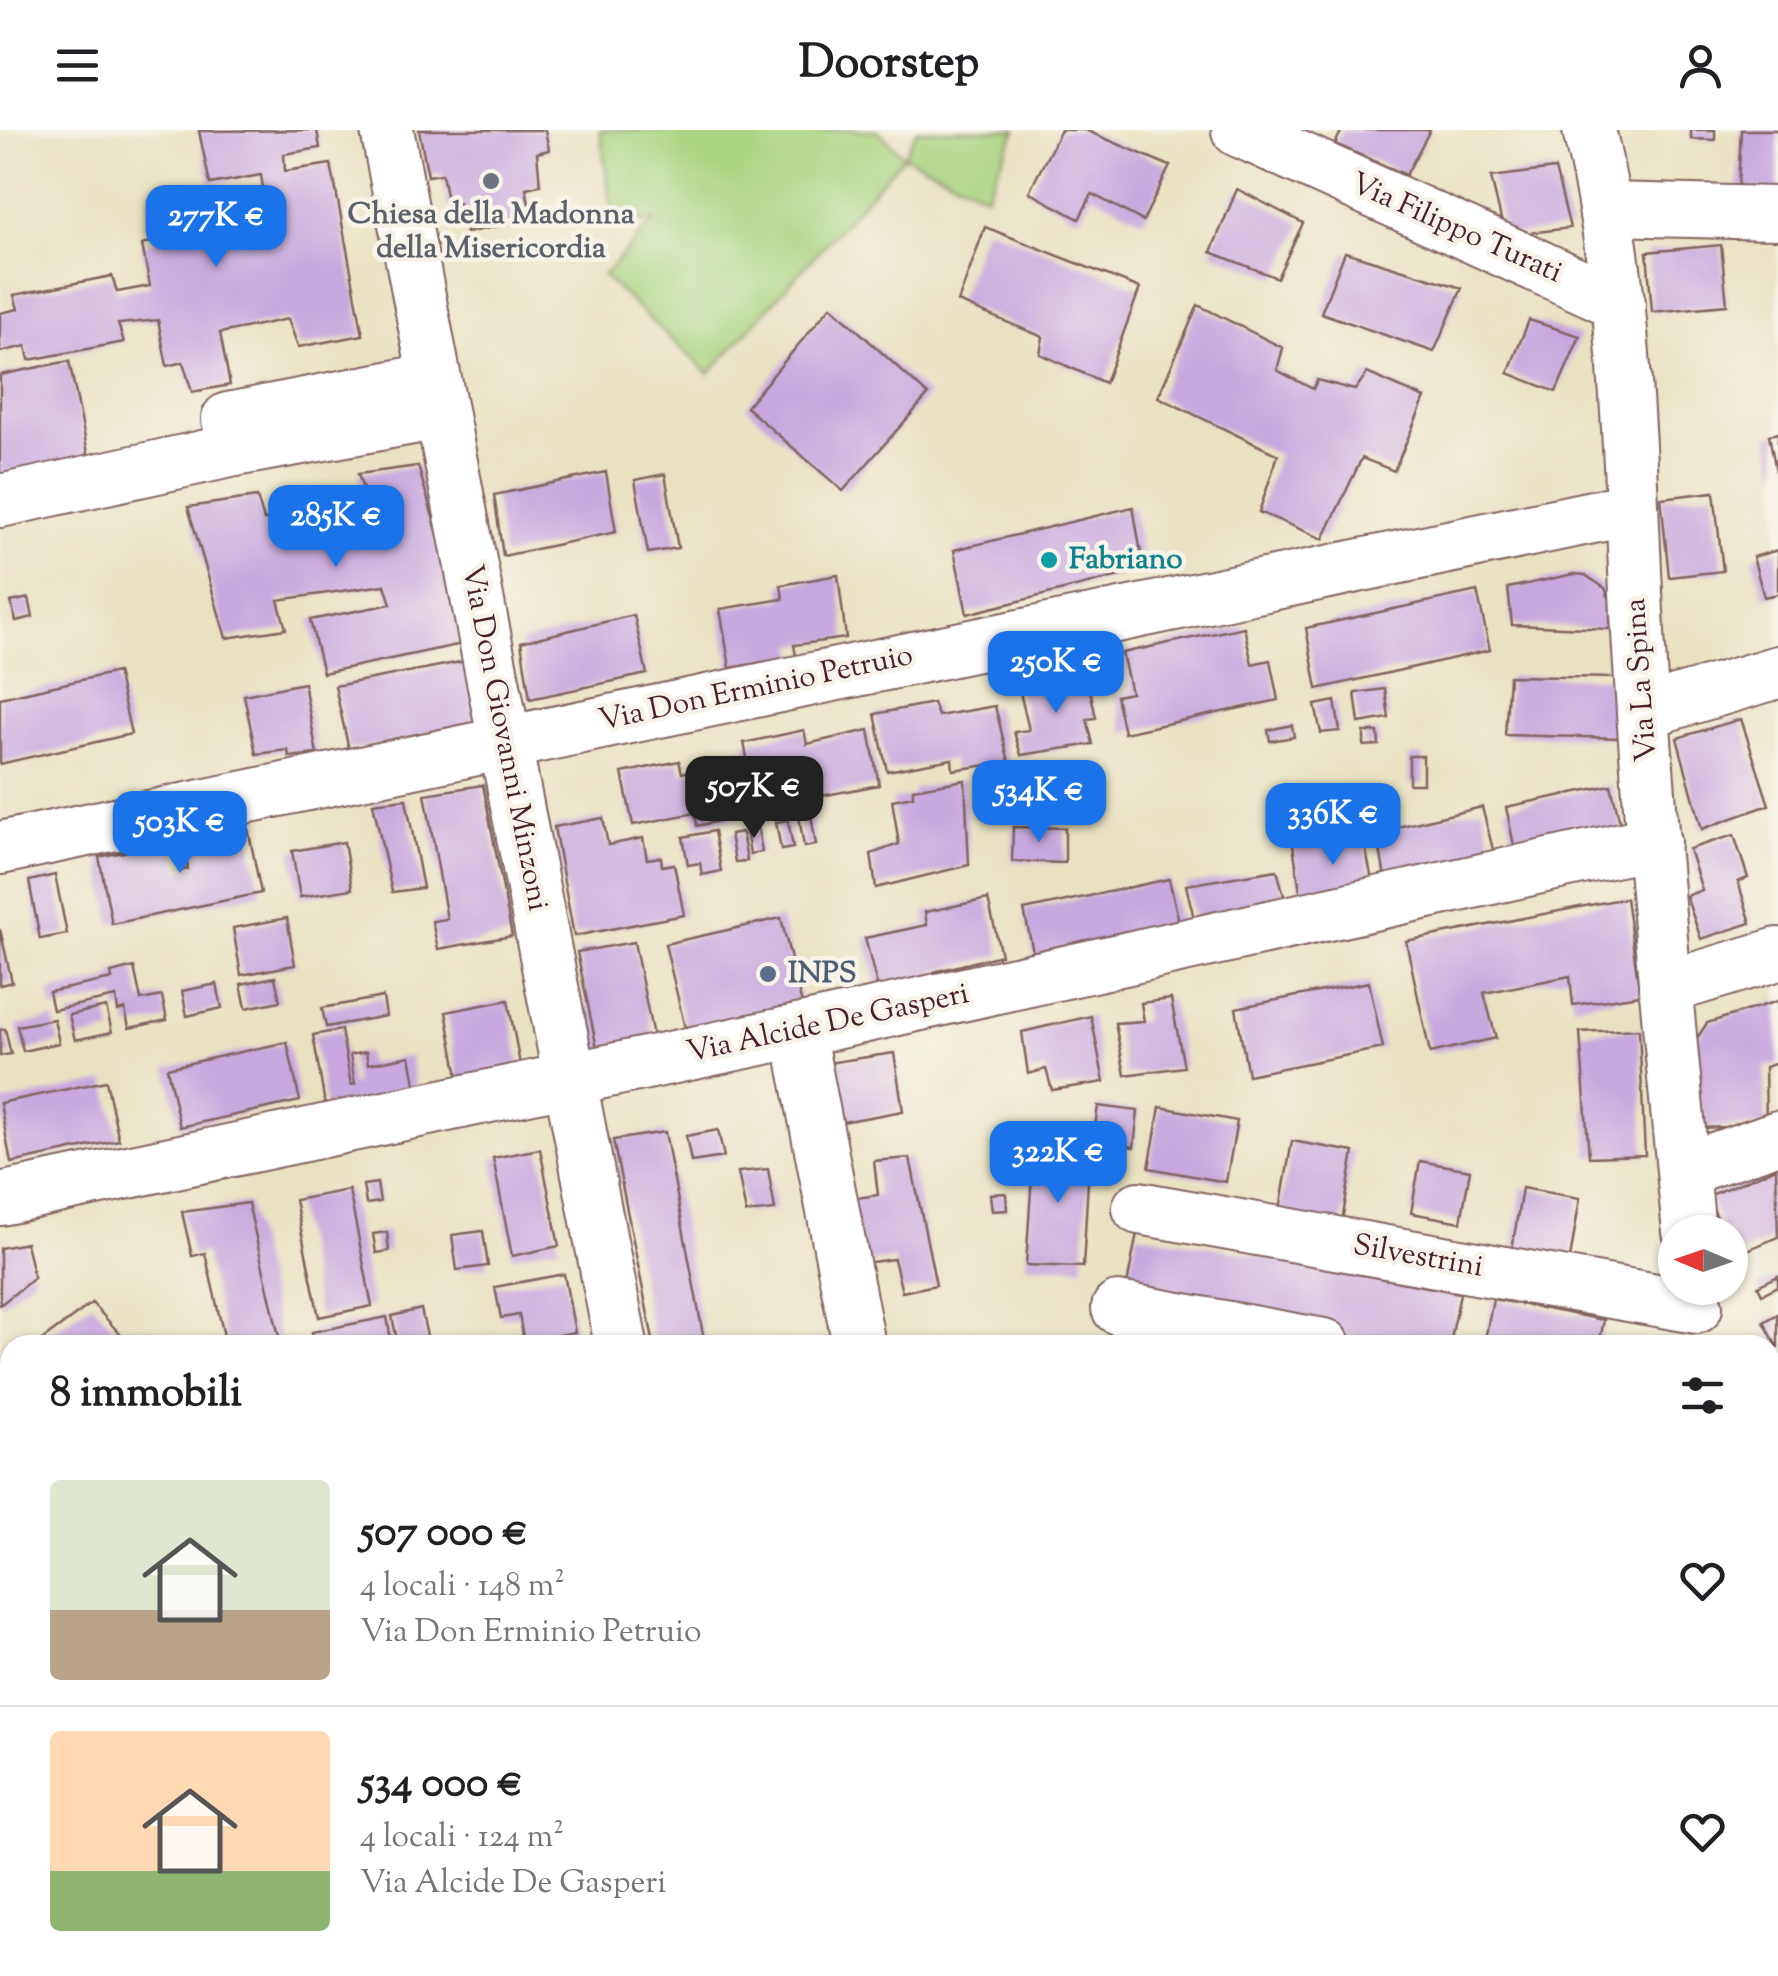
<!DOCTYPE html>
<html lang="it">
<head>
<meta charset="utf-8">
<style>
	body { margin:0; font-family:"Sorts Mill Goudy",serif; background:#f6f6f6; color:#202124; height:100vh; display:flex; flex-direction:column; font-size:38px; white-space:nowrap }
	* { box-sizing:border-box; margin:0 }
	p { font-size:32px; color:#757577 }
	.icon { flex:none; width:55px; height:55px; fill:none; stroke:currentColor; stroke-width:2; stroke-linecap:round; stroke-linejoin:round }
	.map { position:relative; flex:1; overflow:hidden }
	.sheet { position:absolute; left:0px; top:1205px; width:1780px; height:642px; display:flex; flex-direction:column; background:#fff; border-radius:30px 30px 0 0; box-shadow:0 2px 8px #0004 }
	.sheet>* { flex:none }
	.needle { width:65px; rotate:272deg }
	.fabs { position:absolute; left:1658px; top:1085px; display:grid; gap:20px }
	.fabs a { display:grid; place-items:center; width:90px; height:90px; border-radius:50%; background:#fff; box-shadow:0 2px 8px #0004; font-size:50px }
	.price { position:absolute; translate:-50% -85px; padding:0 22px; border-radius:20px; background:#1a73e8; color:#fff; font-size:32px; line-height:65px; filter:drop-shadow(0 2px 5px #0008) }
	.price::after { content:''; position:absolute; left:50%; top:60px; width:30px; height:22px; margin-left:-15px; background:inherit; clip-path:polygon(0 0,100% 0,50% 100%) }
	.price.on { background:#222; color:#fff }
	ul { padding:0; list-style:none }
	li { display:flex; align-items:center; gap:30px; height:250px; padding:0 50px }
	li+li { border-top:2px solid #e0e0e0 }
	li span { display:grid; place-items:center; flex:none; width:280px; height:200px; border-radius:10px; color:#555 }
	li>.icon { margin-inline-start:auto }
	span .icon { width:120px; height:120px; fill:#fffc; stroke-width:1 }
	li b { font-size:42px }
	h2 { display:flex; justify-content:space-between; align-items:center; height:120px; padding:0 50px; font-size:42px }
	header { display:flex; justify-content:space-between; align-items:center; height:130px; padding:0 50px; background:#fff; font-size:45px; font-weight:800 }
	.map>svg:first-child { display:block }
	.green { fill:#a9d481; stroke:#7a7a56; stroke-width:2.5 }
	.building { fill:#c8a8df }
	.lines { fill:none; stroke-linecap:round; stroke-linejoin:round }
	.minor-casing { stroke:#826360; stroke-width:56 }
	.major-casing { stroke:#826360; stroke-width:59 }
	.path { stroke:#826360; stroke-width:6; stroke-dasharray:2.5 8; stroke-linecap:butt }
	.minor { stroke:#fff; stroke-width:52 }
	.major { stroke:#fff; stroke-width:55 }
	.worship-dot { fill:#6b7280; stroke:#f7f3e8; stroke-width:4 }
	.culture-dot { fill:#0f9aa8; stroke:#f7f3e8; stroke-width:4 }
	.service-dot { fill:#5c6f8a; stroke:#f7f3e8; stroke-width:4 }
	.labels { text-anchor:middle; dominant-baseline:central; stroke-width:9; stroke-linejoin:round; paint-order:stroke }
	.worship-label { font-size:30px; font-weight:bold; fill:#5b616d; stroke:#f7f3e8 }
	.street-label { font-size:30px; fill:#4a1f2b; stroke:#f7f3e8 }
	.culture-label { font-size:30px; font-weight:bold; fill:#0d838f; stroke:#f7f3e8; text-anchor:start }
	.service-label { font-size:30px; font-weight:bold; fill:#4e5e75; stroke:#f7f3e8; text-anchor:start }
</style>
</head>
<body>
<header><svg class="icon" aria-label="menu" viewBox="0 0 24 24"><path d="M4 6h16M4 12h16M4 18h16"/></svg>Doorstep<svg class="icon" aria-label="person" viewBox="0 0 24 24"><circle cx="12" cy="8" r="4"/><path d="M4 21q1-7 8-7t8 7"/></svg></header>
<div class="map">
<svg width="1778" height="1846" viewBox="0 0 1778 1846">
	<rect width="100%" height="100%" fill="#f7f3e8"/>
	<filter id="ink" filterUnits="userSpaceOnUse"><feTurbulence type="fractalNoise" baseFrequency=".01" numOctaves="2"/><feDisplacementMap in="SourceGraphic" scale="20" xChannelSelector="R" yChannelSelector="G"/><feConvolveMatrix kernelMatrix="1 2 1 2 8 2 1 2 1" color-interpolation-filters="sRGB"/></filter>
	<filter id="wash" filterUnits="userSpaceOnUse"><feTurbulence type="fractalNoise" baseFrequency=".0048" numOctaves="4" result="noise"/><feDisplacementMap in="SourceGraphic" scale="40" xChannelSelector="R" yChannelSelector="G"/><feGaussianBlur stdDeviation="2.25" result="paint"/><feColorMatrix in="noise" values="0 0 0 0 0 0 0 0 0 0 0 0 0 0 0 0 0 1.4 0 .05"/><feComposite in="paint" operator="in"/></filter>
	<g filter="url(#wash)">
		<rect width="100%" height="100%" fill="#e9e2c1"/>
		<polygon class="green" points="600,0 877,0 904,26 917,0 1016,0 986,65 904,26 709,244 603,146 655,90 614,95"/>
		<g id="blocks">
			<g class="building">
				<polygon points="317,0 320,18 284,24 285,41 331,34 363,205 298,217 288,189 220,203 230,255 192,262 183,232 167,236 158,190 118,194 124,212 29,230 26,216 0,222 0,183 18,179 14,165 112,146 117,162 150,156 142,115 156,110 148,72 191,64 203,110 269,97 261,45 210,54 199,1"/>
				<polygon points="419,0 545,0 549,20 537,23 540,55 526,58 532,89 466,103 459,73 448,76 442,44 428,46"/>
				<polygon points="1061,0 1085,0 1170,36 1143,91 1092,64 1079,89 1029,62"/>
				<polygon points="1342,0 1430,0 1406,45 1335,14"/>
				<polygon points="1691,0 1715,0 1715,10 1691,9"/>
				<polygon points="1741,0 1778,0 1778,60 1738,58"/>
				<polygon points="1555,39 1570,98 1505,106 1491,47"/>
				<polygon points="1237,59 1303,93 1277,148 1211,122"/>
				<polygon points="985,97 1140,158 1105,253 1040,224 1043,207 958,172"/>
				<polygon points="1721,115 1727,175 1652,182 1647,122"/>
				<polygon points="1345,122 1462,158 1434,222 1321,183"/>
				<polygon points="1198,175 1283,218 1277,240 1313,259 1317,250 1355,260 1367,243 1425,268 1394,341 1362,328 1323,409 1259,382 1278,325 1158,267"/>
				<polygon points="831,176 928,265 843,361 746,277"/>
				<polygon points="1529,190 1580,206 1556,262 1508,243"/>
				<polygon points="69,231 89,328 0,347 0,245"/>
				<polygon points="1778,303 1778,341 1776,341 1769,305"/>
				<polygon points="418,336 456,465 462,514 323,543 310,490 391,474 385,455 278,470 286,499 226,508 188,377 257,367 264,390 368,375 358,344"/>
				<polygon points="606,342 616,402 503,426 494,365"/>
				<polygon points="665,344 678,418 648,423 635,350"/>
				<polygon points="1714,362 1723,441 1669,447 1661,368"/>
				<polygon points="1133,377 1144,440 967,484 954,420"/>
				<polygon points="1778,420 1778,464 1764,467 1753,427"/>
				<polygon points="1574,444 1585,445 1605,458 1610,470 1610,499 1512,495 1508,458"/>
				<polygon points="838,445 846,508 794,515 796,526 730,538 720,479 783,469 781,455"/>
				<polygon points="1477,461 1490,520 1317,559 1306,498"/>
				<polygon points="29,468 33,487 16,491 11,472"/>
				<polygon points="634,485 647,544 530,569 521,512"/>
				<polygon points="1244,497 1252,534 1270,530 1278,570 1124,603 1116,566 1131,563 1122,523"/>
				<polygon points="471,530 482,597 349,620 335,556"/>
				<polygon points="117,542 131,604 0,634 0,568"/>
				<polygon points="1087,546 1096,588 1087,589 1093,614 1021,625 1014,602 1029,600 1019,558"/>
				<polygon points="1509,546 1616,548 1621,608 1505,605"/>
				<polygon points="304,553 317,624 289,627 288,620 256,624 244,565"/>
				<polygon points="1385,559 1389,588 1359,593 1355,563"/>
				<polygon points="1335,571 1340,601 1321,603 1315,575"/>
				<polygon points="933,573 938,586 995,576 1009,632 953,640 952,629 887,641 875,584"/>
				<polygon points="1741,589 1769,675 1702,699 1677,608"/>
				<polygon points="1292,595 1294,607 1270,611 1268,600"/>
				<polygon points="804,600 807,614 869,600 879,655 821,666 819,655 755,665 744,613"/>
				<polygon points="1364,602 1378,602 1379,615 1364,616"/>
				<rect x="1409" y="626" width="14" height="28"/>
				<polygon points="736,629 750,684 697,696 695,683 633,695 622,643 679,631 682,643"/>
				<polygon points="965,650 969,735 876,758 871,724 899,714 892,670 913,666 913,659"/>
				<polygon points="483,655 512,806 438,819 432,791 447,789 425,664"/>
				<polygon points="1611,655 1624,710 1518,735 1506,677"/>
				<polygon points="406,669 423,758 392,762 373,673"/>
				<polygon points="1482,677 1498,739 1388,764 1377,702"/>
				<polygon points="811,685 816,715 804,717 799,687"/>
				<polygon points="603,688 608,715 643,708 647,729 661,727 662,736 674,734 684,785 574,806 554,697"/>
				<polygon points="788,690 793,718 781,720 776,692"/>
				<polygon points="1361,696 1375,765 1303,780 1292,709"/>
				<polygon points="1013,697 1065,698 1065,733 1012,731"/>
				<polygon points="248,698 261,763 112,794 99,727 173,712 179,741 188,739 183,711"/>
				<polygon points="758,698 762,722 750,724 746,700"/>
				<polygon points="714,701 721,741 702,745 700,733 688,735 683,707"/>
				<polygon points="742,702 747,731 735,732 730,704"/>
				<polygon points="1734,705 1748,748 1738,752 1751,793 1701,809 1686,766 1702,760 1689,719"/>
				<polygon points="344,712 352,759 300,767 292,721"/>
				<polygon points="1277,740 1287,776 1198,805 1186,755"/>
				<polygon points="55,745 67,804 40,809 29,751"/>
				<polygon points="1169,749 1183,809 1037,840 1024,780"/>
				<polygon points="1626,768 1640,865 1573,875 1570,846 1484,863 1496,908 1430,923 1406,811"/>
				<polygon points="988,769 1001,825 934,842 936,854 879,863 865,808 927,795 925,782"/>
				<polygon points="287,788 295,835 241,845 233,798"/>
				<polygon points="781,788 806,891 689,915 665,814"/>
				<polygon points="0,799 12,852 0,855"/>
				<polygon points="634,812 656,921 600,933 577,822"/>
				<polygon points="134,837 141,870 162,866 167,890 129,898 125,879 118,881 116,867 53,880 49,862 112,849 111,843"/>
				<polygon points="275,847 280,871 246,878 241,854"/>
				<polygon points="1369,852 1383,918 1248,945 1236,878"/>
				<polygon points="217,854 222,878 187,886 182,861"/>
				<polygon points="383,867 386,886 326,897 322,878"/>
				<polygon points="1171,869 1184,937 1125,945 1115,893 1144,891 1141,873"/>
				<polygon points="508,870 521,940 459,952 446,882"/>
				<polygon points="1778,871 1778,933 1765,937 1766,996 1697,998 1695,911 1707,893"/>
				<polygon points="106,877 112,902 75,910 69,885"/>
				<polygon points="1091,886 1104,952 1052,960 1046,939 1028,944 1022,902"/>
				<polygon points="54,889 59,913 23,921 17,896"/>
				<polygon points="5,899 11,924 0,926 0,900"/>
				<polygon points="1639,899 1645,1025 1589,1027 1580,902"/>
				<polygon points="341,900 351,955 355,954 350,925 366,922 368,934 410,926 419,975 328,991 313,905"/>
				<polygon points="287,912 300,971 180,997 167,938"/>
				<polygon points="894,923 903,981 831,994 821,934"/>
				<polygon points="106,951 119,1010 11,1033 0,973"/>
				<polygon points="1098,976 1138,981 1134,1017 1093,1011"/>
				<polygon points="1160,977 1237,991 1226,1052 1149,1038"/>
				<polygon points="718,1000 724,1027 691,1032 686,1006"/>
				<polygon points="665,1002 705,1215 654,1215 613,1010"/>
				<polygon points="1292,1011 1354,1022 1341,1097 1279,1085"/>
				<polygon points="1034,1014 1090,1017 1083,1137 1026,1135"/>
				<polygon points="540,1019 559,1116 512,1126 493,1028"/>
				<polygon points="910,1028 936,1155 902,1162 894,1129 857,1134 843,1070 878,1065 874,1031"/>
				<polygon points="1420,1031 1470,1040 1461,1092 1411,1083"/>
				<polygon points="1776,1038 1778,1107 1733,1126 1730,1102 1723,1102 1708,1066"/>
				<polygon points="768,1039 775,1080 746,1083 738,1042"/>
				<polygon points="377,1053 380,1072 366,1074 363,1055"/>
				<polygon points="1522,1058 1580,1068 1568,1141 1510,1132"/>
				<polygon points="349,1060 372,1176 319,1187 295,1070"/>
				<polygon points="1006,1063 1007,1080 992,1081 990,1064"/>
				<polygon points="248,1073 281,1215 226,1215 205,1123 192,1126 182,1082"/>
				<polygon points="483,1101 488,1136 457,1140 452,1105"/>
				<polygon points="387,1102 389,1121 376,1123 373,1104"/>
				<polygon points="1137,1103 1460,1163 1450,1215 1395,1215 1125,1165"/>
				<polygon points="26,1113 34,1148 0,1175 0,1118"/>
				<polygon points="564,1144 575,1202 524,1212 519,1185 501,1188 495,1157"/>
				<polygon points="1778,1146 1778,1156 1762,1164 1758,1156"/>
				<polygon points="1493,1169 1604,1190 1599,1215 1484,1215"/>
				<polygon points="92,1173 130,1215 35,1215"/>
				<polygon points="421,1179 429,1215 398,1215 392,1186"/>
				<polygon points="1778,1184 1778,1218 1764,1192"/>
				<polygon points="387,1187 392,1215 314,1215 312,1202"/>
				<polygon points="1115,1200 1186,1215 1113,1215"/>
				<polygon points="1778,1328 1778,1449 1770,1453 1770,1332"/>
				<polygon points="10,1365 10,1584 0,1586 0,1367"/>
				<polygon points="10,1642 10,1731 0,1733 0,1644"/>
				<polygon points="1770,1714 1778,1717 1778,1782 1770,1779"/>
				<polygon points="90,1838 173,1838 174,1846 56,1846"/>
				<polygon points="229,1838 453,1838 454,1843 230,1846"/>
				<polygon points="468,1838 648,1838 648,1839 614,1846 469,1846"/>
				<polygon points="965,1838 990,1838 991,1846 966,1846"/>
				<polygon points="1170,1838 1236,1838 1238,1846 1172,1846"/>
				<polygon points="1444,1838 1507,1838 1507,1846 1443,1846"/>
				<polygon points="1677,1838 1698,1838 1697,1846 1677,1846"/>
			</g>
		</g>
	</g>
	<g filter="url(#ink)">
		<use href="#blocks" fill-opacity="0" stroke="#826360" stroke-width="2.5"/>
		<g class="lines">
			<defs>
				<g id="minor">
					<polyline points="387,0 621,1215"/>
					<polyline points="1238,0 1619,173"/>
					<path d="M 1589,0 C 1630,169 1629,347 1639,520 C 1651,715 1670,909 1689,1102"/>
					<polyline points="1607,79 1776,83"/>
					<polyline points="434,249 228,289 235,320 441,283"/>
					<polyline points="0,371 235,320"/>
					<polyline points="1643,582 1778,542"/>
					<polyline points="0,718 1631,379"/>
					<polyline points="1665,858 1778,824"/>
					<polyline points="798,901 859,1215"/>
					<polyline points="1683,1040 1778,1007"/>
					<polyline points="0,1069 798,901 1654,712"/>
					<polyline points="1139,1078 1696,1177"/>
					<polyline points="1118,1178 1324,1215"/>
					<polyline points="1770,1258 1778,1256"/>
					<polyline points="1770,1542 1778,1562"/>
					<polyline points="754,1838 763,1846"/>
					<polyline points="1268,1838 1270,1846"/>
					<polyline points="668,1846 675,1838"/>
				</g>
				<g id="major">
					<polyline points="1770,1590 1778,1594"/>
					<polyline points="0,1825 10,1816"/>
				</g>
			</defs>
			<use href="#minor" class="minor-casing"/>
			<use href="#major" class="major-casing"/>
			<g class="path">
				<polyline points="184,1838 185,1846"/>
				<polyline points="212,1838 213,1846"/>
				<polyline points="455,1838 457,1846"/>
			</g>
			<use href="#minor" class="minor"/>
			<use href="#major" class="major"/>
		</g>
	</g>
	<circle class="worship-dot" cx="491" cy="51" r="10"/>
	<circle class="culture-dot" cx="1049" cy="430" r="10"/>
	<circle class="service-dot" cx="768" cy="844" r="10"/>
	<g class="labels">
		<g class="worship-label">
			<text x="491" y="85">Chiesa della Madonna<tspan x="491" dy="34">della Misericordia</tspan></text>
		</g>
		<g class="street-label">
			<text transform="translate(1456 99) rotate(24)">Via Filippo Turati</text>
			<text transform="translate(1642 550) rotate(-94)">Via La Spina</text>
			<text transform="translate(756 559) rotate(-12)">Via Don Erminio Petruio</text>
			<text transform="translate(504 608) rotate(79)">Via Don Giovanni Minzoni</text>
			<text transform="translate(828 894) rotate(-12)">Via Alcide De Gasperi</text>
			<text transform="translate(1418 1127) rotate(10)">Silvestrini</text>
		</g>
		<g class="culture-label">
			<text x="1069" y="430">Fabriano</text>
		</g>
		<g class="service-label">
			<text x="788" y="844">INPS</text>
		</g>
	</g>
</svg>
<div class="fabs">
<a><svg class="needle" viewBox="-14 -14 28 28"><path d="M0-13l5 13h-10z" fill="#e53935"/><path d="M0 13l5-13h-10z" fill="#757577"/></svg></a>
</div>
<b class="price" style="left:216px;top:140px">277K €</b>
<b class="price" style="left:336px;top:440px">285K €</b>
<b class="price" style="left:1056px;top:586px">250K €</b>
<b class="price on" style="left:754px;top:711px">507K €</b>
<b class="price" style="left:1039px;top:715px">534K €</b>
<b class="price" style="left:1333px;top:738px">336K €</b>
<b class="price" style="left:180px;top:746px">503K €</b>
<b class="price" style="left:1058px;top:1076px">322K €</b>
<section class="sheet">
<h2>8 immobili<svg class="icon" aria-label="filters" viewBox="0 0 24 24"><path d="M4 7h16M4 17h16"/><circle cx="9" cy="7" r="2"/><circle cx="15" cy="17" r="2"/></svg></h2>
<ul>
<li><span style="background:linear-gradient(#dfe7d0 65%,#b9a48a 0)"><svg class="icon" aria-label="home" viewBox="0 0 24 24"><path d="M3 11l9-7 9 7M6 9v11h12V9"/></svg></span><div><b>507 000 €</b><p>4 locali · 148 m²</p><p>Via Don Erminio Petruio</p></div><svg class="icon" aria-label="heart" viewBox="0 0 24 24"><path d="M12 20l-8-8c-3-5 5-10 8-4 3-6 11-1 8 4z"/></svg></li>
<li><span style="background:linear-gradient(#ffd9b3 70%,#8fb573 0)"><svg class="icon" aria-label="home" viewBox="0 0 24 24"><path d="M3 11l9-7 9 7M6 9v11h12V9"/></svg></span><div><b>534 000 €</b><p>4 locali · 124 m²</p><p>Via Alcide De Gasperi</p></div><svg class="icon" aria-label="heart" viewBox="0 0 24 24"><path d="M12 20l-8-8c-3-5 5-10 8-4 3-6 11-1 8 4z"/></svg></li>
</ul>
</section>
</div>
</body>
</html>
